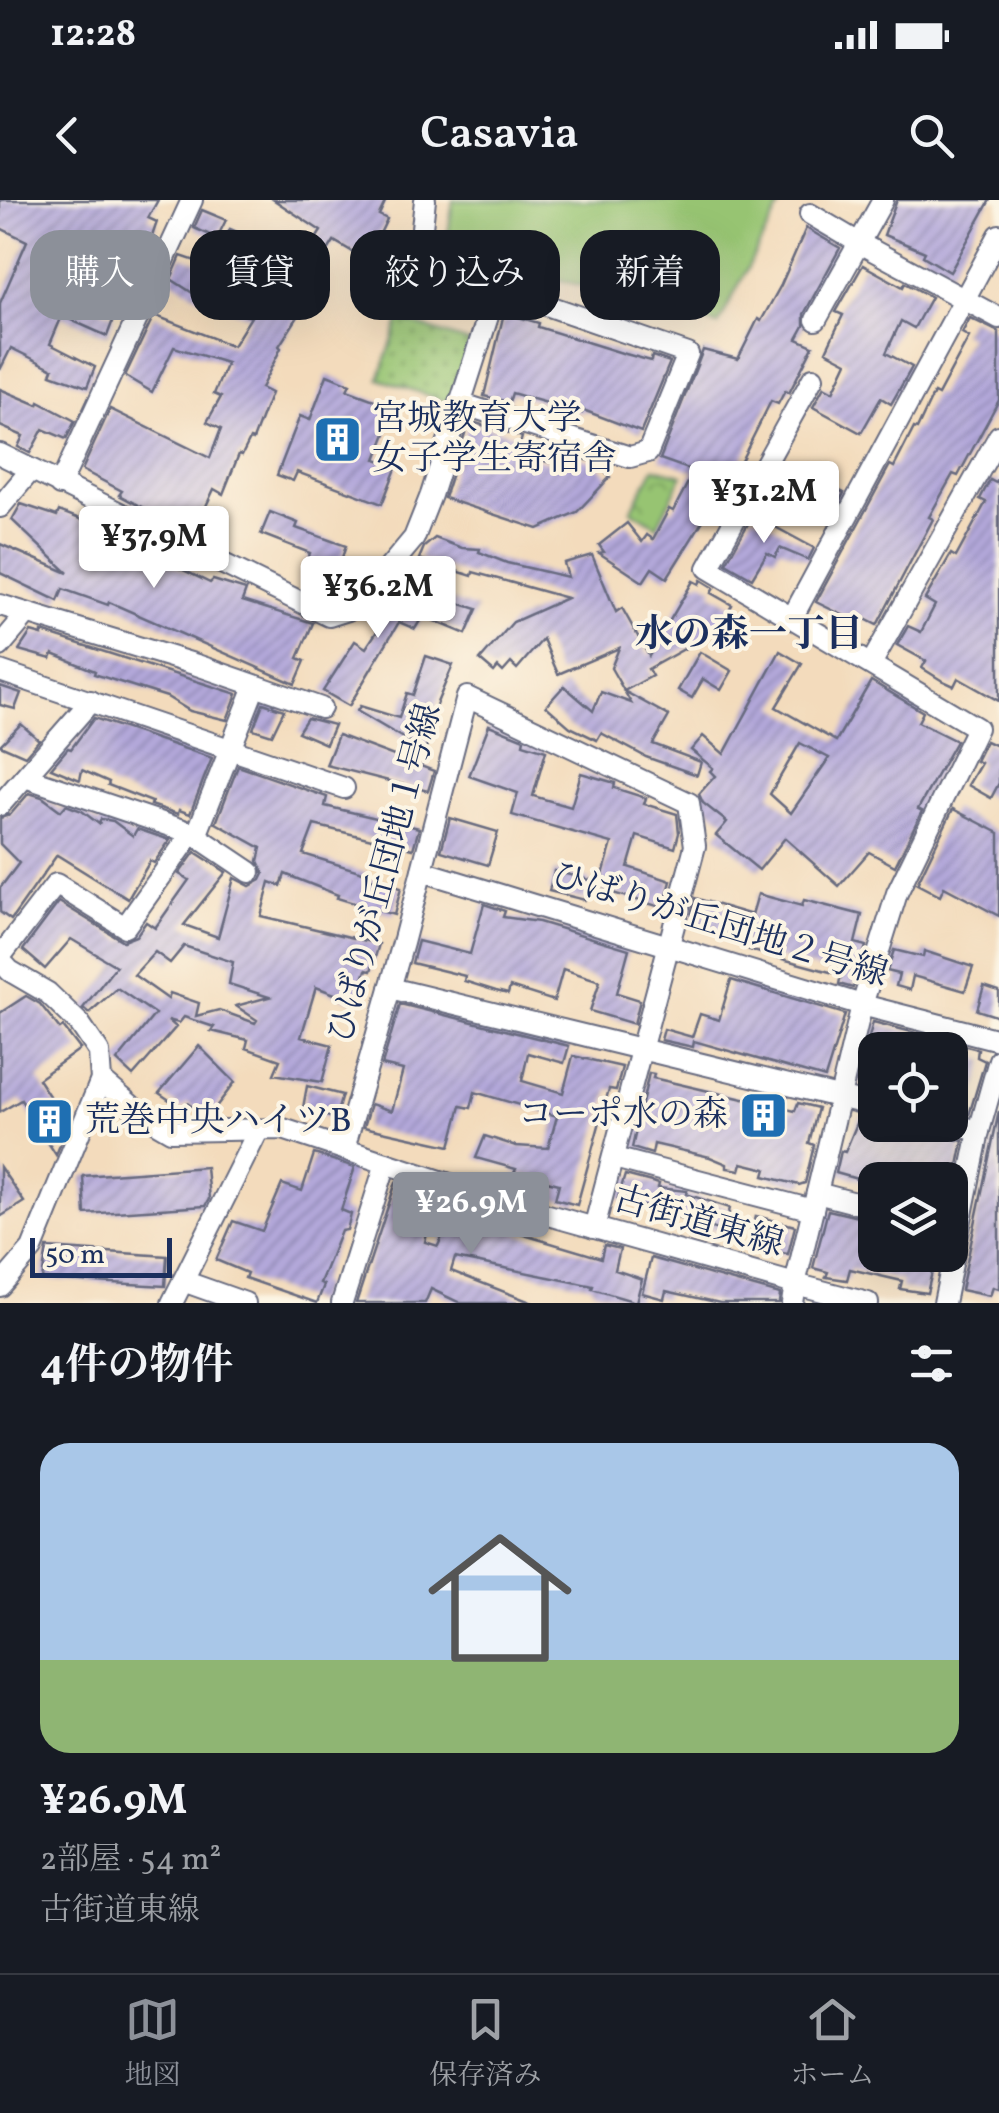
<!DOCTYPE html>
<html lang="ja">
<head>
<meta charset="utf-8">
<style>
	body { margin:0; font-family:Vollkorn,"Noto Serif JP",serif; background:#20242c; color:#f1f3f6; height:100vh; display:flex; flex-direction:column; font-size:38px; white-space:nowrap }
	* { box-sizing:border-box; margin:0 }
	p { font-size:32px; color:#9ea1a6 }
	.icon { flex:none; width:55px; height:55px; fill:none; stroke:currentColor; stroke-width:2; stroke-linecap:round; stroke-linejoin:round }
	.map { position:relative; height:1103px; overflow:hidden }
	.side { display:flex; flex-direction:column; background:#171b24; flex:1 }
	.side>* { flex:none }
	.guide { position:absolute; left:30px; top:30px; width:940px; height:90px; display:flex; gap:20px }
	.fabs { position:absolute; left:858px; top:832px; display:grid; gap:20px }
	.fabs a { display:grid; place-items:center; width:110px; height:110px; border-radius:20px; background:#171b24; box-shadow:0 10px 40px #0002; font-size:50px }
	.scale { position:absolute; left:30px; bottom:25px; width:142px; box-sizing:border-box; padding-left:10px; border:5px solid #1b2f5e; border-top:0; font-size:28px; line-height:35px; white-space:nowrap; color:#1b2f5e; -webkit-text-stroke:8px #fcf5e5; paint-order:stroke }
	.price { position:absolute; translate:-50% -85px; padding:0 22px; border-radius:10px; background:#fff; color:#222; font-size:32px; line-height:65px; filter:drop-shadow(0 2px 5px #0008) }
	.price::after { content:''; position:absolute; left:50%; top:60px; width:30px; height:22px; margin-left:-15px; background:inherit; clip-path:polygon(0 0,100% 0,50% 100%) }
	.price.selected { background:#8c9099; color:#fff }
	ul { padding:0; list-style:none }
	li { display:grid; align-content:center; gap:20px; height:530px; padding:0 40px }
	li span { display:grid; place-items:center; height:310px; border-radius:30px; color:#555 }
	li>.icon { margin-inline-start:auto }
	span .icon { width:180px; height:180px; fill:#fffc; stroke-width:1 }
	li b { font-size:42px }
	h2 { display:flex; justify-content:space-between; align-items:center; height:120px; padding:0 40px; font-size:42px }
	.tag { padding:0 35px; border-radius:30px; background:#171b24; box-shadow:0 10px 40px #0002; font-size:35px; line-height:90px }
	.tag.selected { background:#8c9099; color:#fff }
	.status { display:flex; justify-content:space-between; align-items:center; height:70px; padding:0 50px; background:#171b24; direction:ltr }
	.status svg { height:28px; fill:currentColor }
	header { display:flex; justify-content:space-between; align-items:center; height:130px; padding:0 40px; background:#171b24; font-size:45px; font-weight:600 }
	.tabs { display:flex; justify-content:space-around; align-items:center; height:140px; border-top:2px solid #363941; background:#171b24; font-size:28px; color:#9ea1a6 }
	.tabs a { display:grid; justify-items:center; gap:5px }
	.tabs .selected { color:#8c9099 }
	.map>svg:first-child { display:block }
	.grass { fill:url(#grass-dots); stroke:#597a68; stroke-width:2.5 }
	.park { fill:url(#park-crowns); stroke:#597a68; stroke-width:2.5 }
	.pitch { fill:#97c472; stroke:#597a68; stroke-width:2.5 }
	.building { fill:url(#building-hatch); fill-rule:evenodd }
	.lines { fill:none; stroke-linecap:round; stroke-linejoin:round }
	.street-casing { stroke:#676b7f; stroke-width:24 }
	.street { stroke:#fff; stroke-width:20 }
	.labels { text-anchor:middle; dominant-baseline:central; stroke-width:8; stroke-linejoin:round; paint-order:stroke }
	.poi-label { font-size:35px; fill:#1b2f5e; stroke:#fcf5e5; text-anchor:start }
	.street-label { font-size:35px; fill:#1b2f5e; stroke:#fcf5e5 }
	.neighbourhood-label { font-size:38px; font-weight:bold; fill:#1b2f5e; stroke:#fcf5e5 }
</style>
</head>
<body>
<div class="status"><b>12:28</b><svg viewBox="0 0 49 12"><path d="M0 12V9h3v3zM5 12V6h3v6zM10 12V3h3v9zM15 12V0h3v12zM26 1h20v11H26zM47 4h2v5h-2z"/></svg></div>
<header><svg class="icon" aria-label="back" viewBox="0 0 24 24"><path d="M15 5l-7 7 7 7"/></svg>Casavia<svg class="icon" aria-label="search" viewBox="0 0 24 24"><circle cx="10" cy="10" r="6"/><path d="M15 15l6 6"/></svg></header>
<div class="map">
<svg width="999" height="1103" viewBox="0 0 999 1103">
	<defs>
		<pattern id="grass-dots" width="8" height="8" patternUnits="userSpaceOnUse" patternTransform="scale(2.5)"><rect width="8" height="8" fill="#97c472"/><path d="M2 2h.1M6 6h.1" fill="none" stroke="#7aa061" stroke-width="1.8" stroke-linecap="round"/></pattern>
		<pattern id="park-crowns" width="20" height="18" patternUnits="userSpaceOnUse" patternTransform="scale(2.5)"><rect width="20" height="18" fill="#97c472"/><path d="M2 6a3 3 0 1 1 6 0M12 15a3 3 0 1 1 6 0" fill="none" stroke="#7aa061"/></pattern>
		<pattern id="building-hatch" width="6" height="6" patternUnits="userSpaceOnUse" patternTransform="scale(2.5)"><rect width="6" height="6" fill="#b3a8da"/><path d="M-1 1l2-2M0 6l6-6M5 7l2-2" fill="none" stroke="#9189b4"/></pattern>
	</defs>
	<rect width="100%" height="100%" fill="#fcf5e5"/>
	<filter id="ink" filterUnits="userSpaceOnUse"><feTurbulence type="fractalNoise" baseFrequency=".01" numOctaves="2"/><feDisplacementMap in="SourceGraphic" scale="20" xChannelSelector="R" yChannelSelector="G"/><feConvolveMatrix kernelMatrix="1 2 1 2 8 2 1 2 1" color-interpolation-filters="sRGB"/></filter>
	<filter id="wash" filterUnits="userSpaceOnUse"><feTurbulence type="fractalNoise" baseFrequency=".0048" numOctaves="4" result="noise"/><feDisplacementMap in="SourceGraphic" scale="40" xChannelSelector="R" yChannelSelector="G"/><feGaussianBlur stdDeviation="2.25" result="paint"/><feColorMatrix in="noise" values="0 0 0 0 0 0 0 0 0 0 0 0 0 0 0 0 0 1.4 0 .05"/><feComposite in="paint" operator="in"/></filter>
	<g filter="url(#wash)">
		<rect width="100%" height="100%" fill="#f3dbbc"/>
		<polygon class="grass" points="400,119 474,144 454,204 379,179"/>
		<polygon class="park" points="654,268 683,275 657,326 631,310"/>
		<polygon class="pitch" points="453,0 783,0 718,125 446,47"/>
		<g id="blocks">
			<g class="building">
				<polygon points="0,0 158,0 148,18 157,22 149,45 155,47 147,65 142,62 134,77 96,65 60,46 42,85 115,115 107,136 62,116 50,144 95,167 87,187 51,174 53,169 11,148 0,170 0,103 27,41 0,28"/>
				<polygon points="274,0 386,0 379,15 387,19 374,46 408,68 397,85 362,62 365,59 334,41 326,54 312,45 321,31"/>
				<polygon points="897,0 990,0 950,72 923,56 925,52 884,35"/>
				<polygon points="202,10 226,20 217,38 194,28"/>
				<polygon points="806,28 840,48 804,114 804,126 797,139 813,146 789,193 785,191 778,204 771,201 713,317 707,314 667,378 652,368 643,382 599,353 604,352 599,345 627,323 642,342 647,335 653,339 669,309 673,311 694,271 660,259 703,150 738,159 758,119 761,121 781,85"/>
				<polygon points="230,29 263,43 301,72 280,102 301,112 279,146 281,148 261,188 271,193 253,240 250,239 242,255 239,254 223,294 214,289 193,334 119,295 122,291 82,270 110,209 210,258 221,229 207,222 221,197 214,194 227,163 174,147 152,192 125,176 154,115 233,146 251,117 205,101 171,79 181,56 213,67"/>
				<polygon points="863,65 903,87 905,83 931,97 914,128 901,121 886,153 912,167 891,204 881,198 861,233 813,207 824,187 833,192 847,162 826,151 843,115 836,112"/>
				<polygon points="412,81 479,100 472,121 406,101"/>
				<polygon points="504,113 539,123 538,127 622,153 651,161 652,156 670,162 641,232 583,210 582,213 512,193 509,202 484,196"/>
				<polygon points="970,118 999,132 999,200 958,276 953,274 929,317 933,319 877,425 861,417 859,423 816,402 890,265 894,267 914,228 917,229 934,193 938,195 969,137 962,133"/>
				<polygon points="327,175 350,184 347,190 396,208 376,259 397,266 382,304 297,272 293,281 277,275 300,216 310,220"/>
				<polygon points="0,189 38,205 39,202 75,221 66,239 43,229 30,253 18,247 23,236 0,226"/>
				<polygon points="469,221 522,237 519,248 530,251 528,257 564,266 567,255 595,262 610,277 577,312 538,329 444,298"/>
				<polygon points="783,261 844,293 834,311 799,292 796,298 770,284"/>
				<polygon points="999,278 999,501 958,478 954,486 941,480 922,468 926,461 897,445 908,426 921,432 935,405 925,399 951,354 956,357 986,302 980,299 990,280 996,283"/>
				<polygon points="21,304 57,316 59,311 93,324 134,345 135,342 169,356 167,362 210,383 213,380 246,390 242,401 313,423 298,458 305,461 295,484 109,402 108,405 63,389 58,401 0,373 0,344 68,373 12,320"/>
				<polygon points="270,312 298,323 296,328 346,346 334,381 304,371 310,353 261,334"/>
				<polygon points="753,315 814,348 808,360 780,348 775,357 767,353 752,378 726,363"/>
				<polygon points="435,338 462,348 480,349 479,352 507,363 568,377 564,363 592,355 616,412 622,408 649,456 693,381 699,384 701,380 714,388 711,393 732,405 718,430 648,469 652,476 624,491 669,516 653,544 701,562 697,575 646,557 601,533 597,540 570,527 546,506 564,486 593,511 601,492 631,503 611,468 619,448 558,474 543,439 517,469 511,463 503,472 498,467 494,472 480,460 513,422 567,398 473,372 472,376 419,359 424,347"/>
				<polygon points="398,378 413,384 411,388 435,396 415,429 399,422 349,506 323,491 355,441 366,448 393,407 384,403"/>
				<polygon points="437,396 477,409 466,434 430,419"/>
				<polygon points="31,432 42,435 42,432 237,494 227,520 190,511 167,497 94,474 95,471 53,454 51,459 19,450"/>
				<path d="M 780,451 L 802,464 L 776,507 L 836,541 L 871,481 L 923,512 L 918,522 L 956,541 L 918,609 L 922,611 L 895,666 L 869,652 L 839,686 L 785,638 L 759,670 L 716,635 L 727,622 L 703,603 L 699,594 L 715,576 L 710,571 L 713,568 L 691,550 L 703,536 L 724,554 ZM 800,543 L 829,558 L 791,613 L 770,594 Z"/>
				<polygon points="700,452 732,471 721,490 703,479 692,498 678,490"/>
				<polygon points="426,456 453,465 428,524 433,527 425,551 357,511 360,506 399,518 407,493 413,495"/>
				<polygon points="0,486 21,493 15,509 0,505"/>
				<polygon points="263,503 284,510 272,535 253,529"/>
				<polygon points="94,518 212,558 190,614 179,610 178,614 151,605 152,602 108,585 109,582 82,570 80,580 51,568 68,548 71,549"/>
				<polygon points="307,518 334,525 326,544 298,532"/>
				<polygon points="21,524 39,540 25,556 0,545"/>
				<polygon points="489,525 524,539 523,544 546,551 533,596 571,607 581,573 615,583 614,588 646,598 644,604 677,614 679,633 675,648 637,636 628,667 671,681 664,708 599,689 612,643 512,615 518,593 469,576"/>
				<polygon points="338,535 434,571 428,591 326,565"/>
				<polygon points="986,541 999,547 999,583 991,598 968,585 981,563 976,561"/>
				<path d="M 238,566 L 327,597 L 325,606 L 419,628 L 413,649 L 314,625 L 303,654 L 366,673 L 365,677 L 401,688 L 394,715 L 337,698 L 338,695 L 285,674 L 281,686 L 270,682 L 261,716 L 379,744 L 371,771 L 366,770 L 356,802 L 316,787 L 301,837 L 332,845 L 322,882 L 274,874 L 280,860 L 246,848 L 248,840 L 211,831 L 214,827 L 184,817 L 179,823 L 168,820 L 176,827 L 133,876 L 117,861 L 155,814 L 117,788 L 89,813 L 83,808 L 116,766 L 71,739 L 45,769 L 23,750 L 59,702 L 123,741 L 136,736 L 146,722 L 155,728 L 189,680 L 179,674 L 195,652 L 226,672 L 184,725 L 218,737 L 234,678 L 250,686 L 261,680 L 264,674 L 258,661 L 261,648 L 216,623 ZM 184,746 L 233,762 L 229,784 L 269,797 L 236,806 L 257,820 L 255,823 L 219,810 L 196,816 L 199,803 L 170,793 L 168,799 L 134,775 L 155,752 L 170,763 Z"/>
				<polygon points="29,593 42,597 61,611 66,605 82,611 99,624 101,619 113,621 133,636 137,629 170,640 154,663 150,661 128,699 57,655 11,720 0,712 0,688 19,663 0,644 0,618 10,615"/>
				<polygon points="953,609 999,633 999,716 944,687 940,696 917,684"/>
				<polygon points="450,618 498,632 488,665 441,651"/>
				<polygon points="554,671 590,680 585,700 549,691"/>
				<polygon points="758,694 802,706 804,700 862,715 855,743 866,746 853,788 839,784 841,775 749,750 751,743 693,725 696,716 691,715 695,698 752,715"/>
				<polygon points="484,704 505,711 503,717 539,722 629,749 617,793 640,800 634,824 590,811 600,781 563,769 554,801 510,787 508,794 496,791 464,781 465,776 412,763 418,741 470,754"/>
				<polygon points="894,750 923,757 924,751 973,767 965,791 913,776 910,790 896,786 899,774 887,771"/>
				<polygon points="731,780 845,814 825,878 694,841 693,847 661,840 664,829 692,837 700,814 719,820"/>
				<polygon points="984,786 999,791 999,817 977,810"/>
				<polygon points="26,796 40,804 60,829 63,827 80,849 38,879 68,925 56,955 21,900 0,912 0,813"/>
				<polygon points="400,804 569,846 564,863 528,853 522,881 563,893 573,856 622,867 616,890 609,889 577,1005 555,999 559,984 514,973 516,969 476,958 485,936 516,946 548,948 557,916 475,892 471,908 461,906 450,946 364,927 371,904 392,911 403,870 382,865"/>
				<polygon points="873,822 978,849 977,857 985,861 969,915 950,911 950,850 875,850 875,887 857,883"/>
				<polygon points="199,846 235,882 208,917 187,903 183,909 159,893"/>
				<polygon points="649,873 654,874 653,878 795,911 798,903 818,908 809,943 814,945 805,983 799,985 764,976 766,969 742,963 740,970 727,968 727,964 710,957 654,944 652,954 632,948"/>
				<polygon points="307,886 342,895 335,919 303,908"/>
				<polygon points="999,911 999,1089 993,1087 990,1096 961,1090"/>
				<polygon points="860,916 875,920 875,925 930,927 946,937 963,941 950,1005 950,980 875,980 875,984 836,973 841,951 845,952"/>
				<polygon points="314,954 355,967 341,1010 351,1014 347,1030 341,1031 320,1083 324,1085 317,1103 245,1078 247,1073 216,1060 233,1021 262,1031 282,984 302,991"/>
				<polygon points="0,967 24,1002 0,1017"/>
				<polygon points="206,967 209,999 205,1006 85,1014 83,976"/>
				<polygon points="625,975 659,984 658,988 687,991 686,994 730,1008 724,1032 618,998"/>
				<polygon points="396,982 436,997 425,1042 438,1046 457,1002 467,1004 491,1012 488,1024 514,1032 601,1058 604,1045 620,1049 615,1070 642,1079 636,1102 592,1089 593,1086 455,1058 451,1071 533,1103 460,1103 431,1089 425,1103 356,1103"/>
				<polygon points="828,1010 875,1021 875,1055 936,1055 927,1093 900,1089 902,1081 850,1069 847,1080 826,1077 828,1072 813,1068"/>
				<polygon points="756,1016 795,1026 788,1054 762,1050 764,1041 751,1038"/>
				<polygon points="47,1048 167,1056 165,1086 42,1079"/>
				<polygon points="651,1058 780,1094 779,1103 720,1103 666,1091 664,1099 642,1093"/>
			</g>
		</g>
	</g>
	<g filter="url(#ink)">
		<use href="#blocks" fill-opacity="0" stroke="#676b7f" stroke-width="2.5"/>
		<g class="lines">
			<defs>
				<g id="street">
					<polyline points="810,14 859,43 883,0"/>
					<polyline points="816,120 859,43 999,118"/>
					<polyline points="813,178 708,368 977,528 897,693 862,805 795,1084 868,1103"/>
					<polyline points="459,203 630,257 648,252 688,154 497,88"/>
					<polyline points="0,254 329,416 348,410 364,398 414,338 431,295 497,88 433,65 420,47 425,0"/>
					<polyline points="60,285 192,0"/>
					<polyline points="0,307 31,270"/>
					<polyline points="0,405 197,465 321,508"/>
					<polyline points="792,418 999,35"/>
					<polyline points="0,446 27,414"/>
					<polyline points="871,464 999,236"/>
					<polyline points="0,471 344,588"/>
					<polyline points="25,577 192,633 250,672"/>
					<polyline points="0,605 91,501"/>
					<polyline points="196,636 255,486"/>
					<polyline points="422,671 862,805 999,840"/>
					<polyline points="0,757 56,684 125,727 192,633"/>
					<polyline points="0,760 10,771 48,793 80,824 99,852 101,880 140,913 171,931 283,929 516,1006 795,1084 792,1103"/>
					<polyline points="390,788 875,906"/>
					<polyline points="950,924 979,931"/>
					<polyline points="344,949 403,743 467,497 689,603 695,646 594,1028"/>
					<polyline points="614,958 813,1010"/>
					<polyline points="817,993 875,1008"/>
					<polyline points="183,1081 245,1103"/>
					<polyline points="0,1086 32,1049 101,880"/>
					<polyline points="172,1103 258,931"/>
					<polyline points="342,1103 386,963"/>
					<polyline points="944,1103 979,931 999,860"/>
				</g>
			</defs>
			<use href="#street" class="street-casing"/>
			<use href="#street" class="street"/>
		</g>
	</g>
	<defs>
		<symbol id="building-square" viewBox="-11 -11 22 22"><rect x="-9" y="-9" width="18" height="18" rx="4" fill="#1f6fb2" stroke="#fcf5e5"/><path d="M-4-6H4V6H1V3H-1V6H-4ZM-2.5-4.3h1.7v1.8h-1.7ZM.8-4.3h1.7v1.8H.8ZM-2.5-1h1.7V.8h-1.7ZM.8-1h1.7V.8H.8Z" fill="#fff"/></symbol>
	</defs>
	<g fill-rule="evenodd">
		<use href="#building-square" x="310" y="212" width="55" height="55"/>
		<use href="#building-square" x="736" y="888" width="55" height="55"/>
		<use href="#building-square" x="22" y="894" width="55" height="55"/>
	</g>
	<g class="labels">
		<g class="poi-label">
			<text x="372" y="220">宮城教育大学<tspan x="372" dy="40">女子学生寄宿舎</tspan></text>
			<text x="728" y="916" text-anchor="end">コーポ水の森</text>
			<text x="85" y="922">荒巻中央ハイツB</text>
		</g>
		<g class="street-label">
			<text transform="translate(386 674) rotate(-75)">ひばりが丘団地１号線</text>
			<text transform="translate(719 726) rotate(17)">ひばりが丘団地２号線</text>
			<text transform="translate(698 1023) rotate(16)">古街道東線</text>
		</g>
		<g class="neighbourhood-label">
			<text x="749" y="436">水の森一丁目</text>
		</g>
	</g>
</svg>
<div class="fabs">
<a><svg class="icon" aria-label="locate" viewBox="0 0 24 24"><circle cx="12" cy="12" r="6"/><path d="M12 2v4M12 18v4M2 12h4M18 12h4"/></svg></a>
<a><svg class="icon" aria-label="layers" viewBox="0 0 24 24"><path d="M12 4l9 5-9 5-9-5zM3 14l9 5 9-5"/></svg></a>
</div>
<div class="scale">50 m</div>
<b class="price" style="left:764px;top:346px">¥31.2M</b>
<b class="price" style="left:154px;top:391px">¥37.9M</b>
<b class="price" style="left:378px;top:441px">¥36.2M</b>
<b class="price selected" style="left:471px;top:1057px">¥26.9M</b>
<div class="guide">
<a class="tag selected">購入</a>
<a class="tag">賃貸</a>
<a class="tag">絞り込み</a>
<a class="tag">新着</a>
</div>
</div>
<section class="side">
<h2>4件の物件<svg class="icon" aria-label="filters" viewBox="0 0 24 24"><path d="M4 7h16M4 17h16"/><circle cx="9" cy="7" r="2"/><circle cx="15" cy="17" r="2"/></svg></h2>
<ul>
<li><span style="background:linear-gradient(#a9c7e8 70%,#8fb573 0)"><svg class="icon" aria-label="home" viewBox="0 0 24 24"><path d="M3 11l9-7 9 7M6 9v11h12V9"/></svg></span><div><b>¥26.9M</b><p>2部屋 · 54 m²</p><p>古街道東線</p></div></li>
</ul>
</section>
<nav class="tabs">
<a class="selected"><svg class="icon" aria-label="map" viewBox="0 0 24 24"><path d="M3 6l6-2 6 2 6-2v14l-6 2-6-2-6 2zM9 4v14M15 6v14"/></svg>地図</a>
<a><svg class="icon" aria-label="saved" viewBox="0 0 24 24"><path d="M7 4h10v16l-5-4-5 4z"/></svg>保存済み</a>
<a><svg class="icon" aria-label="home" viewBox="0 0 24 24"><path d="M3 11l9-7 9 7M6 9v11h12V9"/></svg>ホーム</a>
</nav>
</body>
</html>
